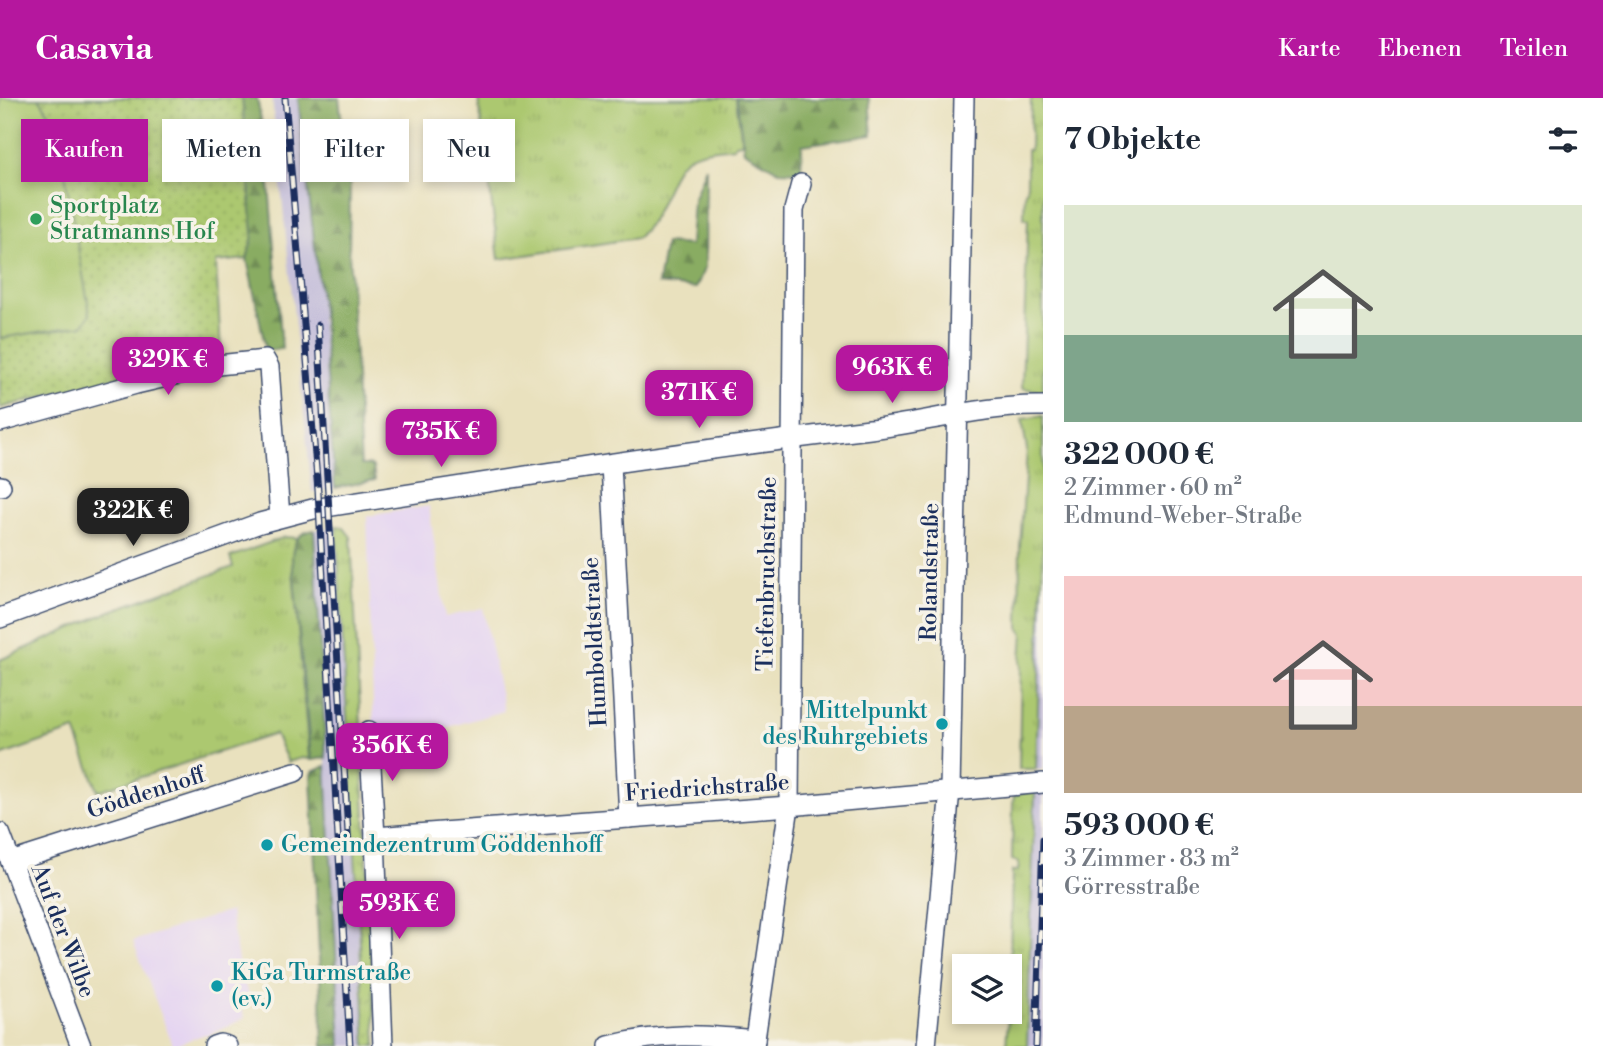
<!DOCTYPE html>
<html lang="de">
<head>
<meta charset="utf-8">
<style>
	body { margin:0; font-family:"Libre Bodoni",serif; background:#f2f2f3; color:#1f2937; height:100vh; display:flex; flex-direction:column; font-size:26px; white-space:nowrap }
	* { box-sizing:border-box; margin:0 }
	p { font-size:23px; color:#747a83 }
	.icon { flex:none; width:38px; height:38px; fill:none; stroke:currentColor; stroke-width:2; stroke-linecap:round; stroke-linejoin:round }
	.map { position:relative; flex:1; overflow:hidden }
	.drawer { display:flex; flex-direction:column; background:#fff; width:560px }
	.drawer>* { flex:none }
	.top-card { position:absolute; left:21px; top:21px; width:665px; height:63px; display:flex; gap:14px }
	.tools { position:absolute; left:952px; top:856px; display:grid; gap:14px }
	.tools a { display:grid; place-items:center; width:70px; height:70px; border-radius:0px; background:#fff; box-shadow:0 4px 10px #0003; font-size:35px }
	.price { position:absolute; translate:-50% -60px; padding:0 16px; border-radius:14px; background:#b5179e; color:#fff; font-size:23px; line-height:46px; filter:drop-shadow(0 2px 4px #0008) }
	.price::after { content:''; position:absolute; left:50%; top:42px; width:21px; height:16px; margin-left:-10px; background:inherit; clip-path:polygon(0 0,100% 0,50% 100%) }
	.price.on { background:#222; color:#fff }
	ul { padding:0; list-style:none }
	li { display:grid; align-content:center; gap:14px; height:371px; padding:0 21px }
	li span { display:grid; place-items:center; height:217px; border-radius:0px; color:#555 }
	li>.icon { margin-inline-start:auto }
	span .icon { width:126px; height:126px; fill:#fffc; stroke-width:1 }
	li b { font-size:30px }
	h2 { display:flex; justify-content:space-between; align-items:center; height:84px; padding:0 21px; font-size:30px }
	.tag { padding:0 24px; border-radius:0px; background:#fff; box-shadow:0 4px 10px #0003; font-size:24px; line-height:63px }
	.tag.on { background:#b5179e; color:#fff }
	header { display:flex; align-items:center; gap:42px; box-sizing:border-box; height:98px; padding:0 35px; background:#b5179e; color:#fff }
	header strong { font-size:33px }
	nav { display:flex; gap:38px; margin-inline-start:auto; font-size:24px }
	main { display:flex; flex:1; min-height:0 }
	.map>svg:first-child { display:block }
	.built { fill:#e4d3f2 }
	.industrial { fill:#c6c0da }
	.grass { fill:url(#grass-tufts); stroke:#647c66; stroke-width:2 }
	.forest { fill:url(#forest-firs); stroke:#526e60; stroke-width:2 }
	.park { fill:url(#park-dots); stroke:#647c66; stroke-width:2 }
	.garden { fill:#acc86f; stroke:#647c66; stroke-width:2 }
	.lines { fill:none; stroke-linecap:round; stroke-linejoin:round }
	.minor-casing { stroke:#3a4a6c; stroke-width:22 }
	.minor { stroke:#fff; stroke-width:19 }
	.rail-casing { stroke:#1b2f5e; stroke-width:7 }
	.rail { stroke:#f7f3e8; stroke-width:4.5; stroke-dasharray:13; stroke-linecap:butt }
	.leisure-dot { fill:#2e9e5b; stroke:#f7f3e8; stroke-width:2.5 }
	.culture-dot { fill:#0f9aa8; stroke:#f7f3e8; stroke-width:2.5 }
	.labels { text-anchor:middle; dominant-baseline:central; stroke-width:7; stroke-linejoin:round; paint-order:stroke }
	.leisure-label { font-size:23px; fill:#27864d; stroke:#f7f3e8; text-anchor:start }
	.street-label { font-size:23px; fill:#1b2f5e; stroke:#f7f3e8 }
	.culture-label { font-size:23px; fill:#0d838f; stroke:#f7f3e8; text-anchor:start }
</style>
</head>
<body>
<header>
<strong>Casavia</strong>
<nav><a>Karte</a><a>Ebenen</a><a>Teilen</a></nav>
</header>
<main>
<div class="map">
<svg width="1043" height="948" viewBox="0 0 1043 948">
	<defs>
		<pattern id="grass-tufts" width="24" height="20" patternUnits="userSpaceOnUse" patternTransform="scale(1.75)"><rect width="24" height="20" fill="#acc86f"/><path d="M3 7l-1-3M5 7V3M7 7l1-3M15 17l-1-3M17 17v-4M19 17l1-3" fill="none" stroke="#93ac63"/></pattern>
		<pattern id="forest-firs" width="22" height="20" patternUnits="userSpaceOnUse" patternTransform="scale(1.75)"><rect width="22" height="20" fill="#89ac62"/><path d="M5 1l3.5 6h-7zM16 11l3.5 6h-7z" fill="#6f8c54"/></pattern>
		<pattern id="park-dots" width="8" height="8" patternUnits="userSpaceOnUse" patternTransform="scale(1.75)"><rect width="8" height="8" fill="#acc86f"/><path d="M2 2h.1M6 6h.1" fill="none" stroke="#93ac63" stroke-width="1.8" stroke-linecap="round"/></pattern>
	</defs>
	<rect width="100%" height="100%" fill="#f7f3e8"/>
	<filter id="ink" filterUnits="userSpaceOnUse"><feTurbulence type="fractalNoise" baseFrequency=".0143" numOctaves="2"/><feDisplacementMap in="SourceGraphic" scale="14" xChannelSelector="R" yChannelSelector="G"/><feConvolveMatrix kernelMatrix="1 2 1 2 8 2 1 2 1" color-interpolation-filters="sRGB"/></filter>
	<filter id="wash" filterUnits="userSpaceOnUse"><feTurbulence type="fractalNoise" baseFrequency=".00686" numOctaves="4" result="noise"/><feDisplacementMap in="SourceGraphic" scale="28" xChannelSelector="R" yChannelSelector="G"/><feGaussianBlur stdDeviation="1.57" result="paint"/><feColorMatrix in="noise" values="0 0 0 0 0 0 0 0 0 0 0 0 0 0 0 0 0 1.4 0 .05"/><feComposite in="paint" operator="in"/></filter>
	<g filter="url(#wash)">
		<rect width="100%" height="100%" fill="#e9e1be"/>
		<g class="built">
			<polygon points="429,408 445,519 483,510 504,613 400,643 399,631 374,633 367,418"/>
			<polygon points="230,813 241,882 243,882 250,899 246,901 248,906 241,909 245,920 206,938 205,936 173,948 133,843"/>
		</g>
		<g class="industrial">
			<polygon points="272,0 298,0 318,179 335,390 312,394"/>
			<polygon points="336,428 361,887 366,948 341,948 314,432"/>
			<polygon points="1043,454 1043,671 1036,671"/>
			<polygon points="1035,694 1043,695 1043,948 1027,948"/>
		</g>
		<g class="grass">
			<path d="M 478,0 L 736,0 L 742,45 L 735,46 L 734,49 C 714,52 691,51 677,69 L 652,123 L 637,140 L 499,161 Z"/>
			<polygon points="1031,0 1043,0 1043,294 1022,290 1028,121 1024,120 1025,93 1027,92 1027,52 1030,52"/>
			<polygon points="1043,318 1043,454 1036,671 1019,671 1021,562 1023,535 1019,530 1020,448 1027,352 1022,321"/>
			<polygon points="336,428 343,429 351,439 362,649 355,653 355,659 362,659 376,948 366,948"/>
			<polygon points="285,439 297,440 292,460 309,661 302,660 288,664 275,636 98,693 75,632 0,658 0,562 111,513 233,469 230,459"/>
			<polygon points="1026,694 1035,694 1027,948 1006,948 1010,892 1013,892 1014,865 1010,863 1012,773 1018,773 1019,764 1012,762 1013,706 1014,698"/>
		</g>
		<g class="forest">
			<polygon points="242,0 257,0 266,48 282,251 266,253 247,161 253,137"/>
			<polygon points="298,0 339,0 350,90 349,154 361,367 369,367 373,369 375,382 335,390 323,222"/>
			<polygon points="736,0 869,0 872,37 802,47 801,74 779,73 744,53"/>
			<polygon points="706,69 705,169 696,190 658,186 665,145 690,147 693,102"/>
			<path d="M 314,432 L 326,660 L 311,662 L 292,460 C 293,444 298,434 314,432 Z"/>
			<polygon points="326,668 341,948 323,948 311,677 312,674"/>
		</g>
		<polygon class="park" points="39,0 242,0 253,137 247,161 216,164 221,254 136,274 0,310 0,240 83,227 56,26"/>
		<polygon class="garden" points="0,0 39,0 56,26 90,216 83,227 0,240"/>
	</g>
	<g filter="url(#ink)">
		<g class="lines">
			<defs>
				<g id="minor">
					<polyline points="0,324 136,286 218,267 265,262 269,269 280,419"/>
					<polyline points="611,366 629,720"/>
					<polyline points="0,388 1,388"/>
					<path d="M 0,520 L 260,425 L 313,411 C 498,382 683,353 870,331 C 927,324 985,307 1043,308"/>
					<polyline points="369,633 375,739 383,948"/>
					<polyline points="0,735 81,948"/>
					<polyline points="375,739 789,708 1043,685"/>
					<polyline points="11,764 295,674"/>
					<polyline points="214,948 220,946 227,948"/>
					<path d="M 609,948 C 662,934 701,937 755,942"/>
					<polyline points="754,948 789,708 794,112 801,86"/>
					<polyline points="926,948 950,692 964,0"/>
				</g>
			</defs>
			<use href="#minor" class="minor-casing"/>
			<use href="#minor" class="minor"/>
			<defs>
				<g id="rail">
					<polyline points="285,0 318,393 350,948"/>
					<polyline points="318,227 349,752"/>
					<polyline points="1036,948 1043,741"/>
				</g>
			</defs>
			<use href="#rail" class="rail-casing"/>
			<use href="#rail" class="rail"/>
		</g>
	</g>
	<circle class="leisure-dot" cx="36" cy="121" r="7"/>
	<g class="culture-dot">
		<circle cx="942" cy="626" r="7"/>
		<circle cx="267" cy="747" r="7"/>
		<circle cx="217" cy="888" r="7"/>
	</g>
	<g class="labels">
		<g class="leisure-label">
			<text x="50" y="108">Sportplatz<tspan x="50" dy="26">Stratmanns Hof</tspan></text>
		</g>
		<g class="street-label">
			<text transform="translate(930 474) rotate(-89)">Rolandstraße</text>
			<text transform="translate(767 476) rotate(-89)">Tiefenbruchstraße</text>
			<text transform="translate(595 544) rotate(-93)">Humboldtstraße</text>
			<text transform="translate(707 690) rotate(-4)">Friedrichstraße</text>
			<text transform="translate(146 695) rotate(-18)">Göddenhoff</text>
			<text transform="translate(63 833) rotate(69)">Auf der Wilbe</text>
		</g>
		<g class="culture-label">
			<text x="928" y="613" text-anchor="end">Mittelpunkt<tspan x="928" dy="26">des Ruhrgebiets</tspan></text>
			<text x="281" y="747">Gemeindezentrum Göddenhoff</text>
			<text x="231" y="875">KiGa Turmstraße<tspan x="231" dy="26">(ev.)</tspan></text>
		</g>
	</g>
</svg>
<div class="tools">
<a><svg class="icon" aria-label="layers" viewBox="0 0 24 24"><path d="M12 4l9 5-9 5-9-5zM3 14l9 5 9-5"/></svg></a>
</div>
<b class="price" style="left:168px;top:299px">329K €</b>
<b class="price" style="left:892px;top:307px">963K €</b>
<b class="price" style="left:699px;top:332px">371K €</b>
<b class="price" style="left:441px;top:371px">735K €</b>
<b class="price on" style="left:133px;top:450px">322K €</b>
<b class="price" style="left:392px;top:685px">356K €</b>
<b class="price" style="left:399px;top:843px">593K €</b>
<div class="top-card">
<a class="tag on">Kaufen</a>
<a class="tag">Mieten</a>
<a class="tag">Filter</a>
<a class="tag">Neu</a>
</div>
</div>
<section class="drawer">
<h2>7 Objekte<svg class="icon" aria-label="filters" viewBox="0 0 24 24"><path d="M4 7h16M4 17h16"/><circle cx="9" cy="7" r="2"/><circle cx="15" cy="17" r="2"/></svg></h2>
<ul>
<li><span style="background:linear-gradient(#dfe7d0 60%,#7fa58c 0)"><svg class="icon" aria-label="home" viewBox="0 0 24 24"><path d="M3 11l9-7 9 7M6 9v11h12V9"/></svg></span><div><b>322 000 €</b><p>2 Zimmer · 60 m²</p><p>Edmund-Weber-Straße</p></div></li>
<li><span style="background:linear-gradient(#f6c9c9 60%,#b9a48a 0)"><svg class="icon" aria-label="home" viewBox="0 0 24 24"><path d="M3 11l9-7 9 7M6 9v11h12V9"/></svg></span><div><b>593 000 €</b><p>3 Zimmer · 83 m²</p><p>Görresstraße</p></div></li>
</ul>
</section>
</main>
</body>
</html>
